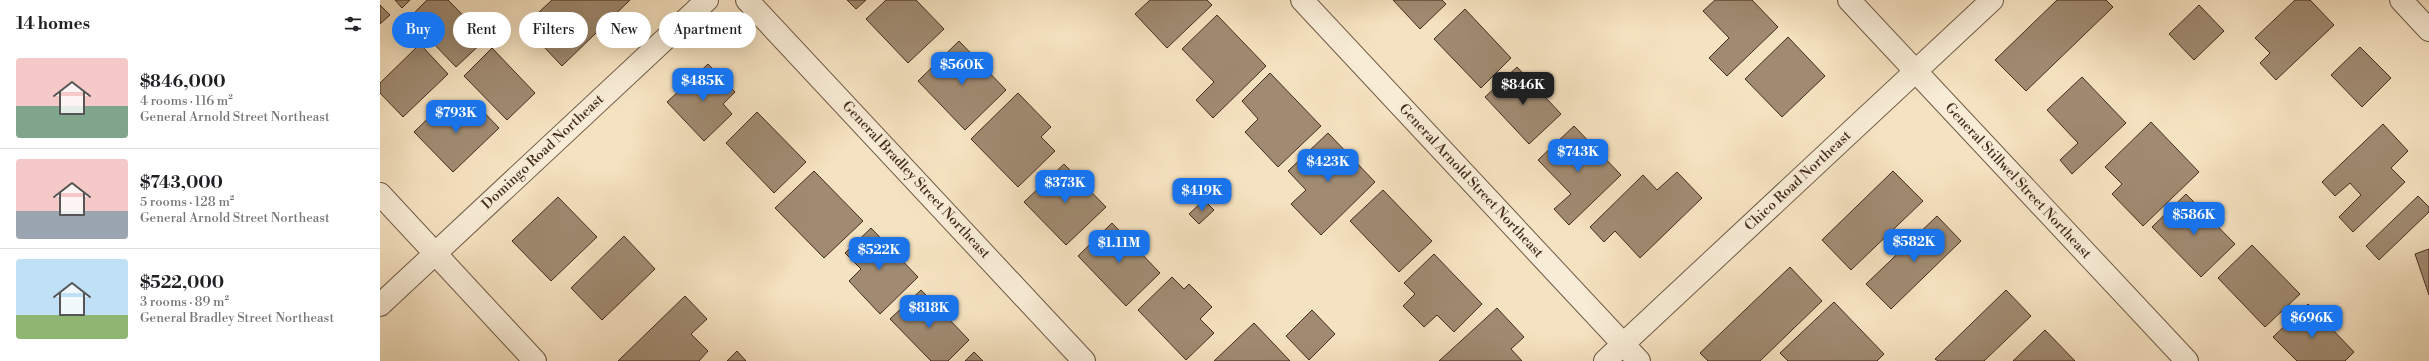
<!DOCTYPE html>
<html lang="en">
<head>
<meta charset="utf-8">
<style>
	body { margin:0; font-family:"Libre Bodoni",serif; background:#f2f2f2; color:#202124; height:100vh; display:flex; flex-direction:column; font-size:15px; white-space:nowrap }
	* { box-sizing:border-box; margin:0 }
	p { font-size:13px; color:#757577 }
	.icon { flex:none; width:22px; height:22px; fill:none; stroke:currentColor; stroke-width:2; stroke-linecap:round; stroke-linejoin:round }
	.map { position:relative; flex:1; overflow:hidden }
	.side { display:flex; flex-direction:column; background:#fff; width:380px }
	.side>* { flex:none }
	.banner { position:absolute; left:12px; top:12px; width:380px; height:36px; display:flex; gap:8px }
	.price { position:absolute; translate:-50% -34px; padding:0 9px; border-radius:8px; background:#1a73e8; color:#fff; font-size:13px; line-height:26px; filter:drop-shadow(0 1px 2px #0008) }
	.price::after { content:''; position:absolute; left:50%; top:24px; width:12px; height:9px; margin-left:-6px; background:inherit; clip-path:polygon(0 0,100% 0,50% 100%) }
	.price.current { background:#222; color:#fff }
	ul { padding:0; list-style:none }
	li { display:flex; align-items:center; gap:12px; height:100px; padding:0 16px }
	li+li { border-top:1px solid #e0e0e0 }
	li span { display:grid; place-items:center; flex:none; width:112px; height:80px; border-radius:4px; color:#555 }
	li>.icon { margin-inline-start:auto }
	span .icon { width:48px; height:48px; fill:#fffc; stroke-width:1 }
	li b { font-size:17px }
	h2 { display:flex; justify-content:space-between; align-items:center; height:48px; padding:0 16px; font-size:17px }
	.chip { padding:0 14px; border-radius:18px; background:#fff; box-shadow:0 4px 16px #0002; font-size:14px; line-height:36px }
	.chip.current { background:#1a73e8; color:#fff }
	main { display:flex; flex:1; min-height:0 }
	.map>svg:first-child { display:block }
	.building { fill:#a08b72; stroke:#442c1e }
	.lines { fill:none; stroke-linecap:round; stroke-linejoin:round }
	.minor-casing { stroke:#705a46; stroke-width:24 }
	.minor { stroke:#f8ecd6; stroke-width:22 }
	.labels { text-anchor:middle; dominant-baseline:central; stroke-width:3; stroke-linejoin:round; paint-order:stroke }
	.street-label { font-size:14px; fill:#442c1e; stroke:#f8ecd6 }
</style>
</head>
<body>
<main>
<section class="side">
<h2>14 homes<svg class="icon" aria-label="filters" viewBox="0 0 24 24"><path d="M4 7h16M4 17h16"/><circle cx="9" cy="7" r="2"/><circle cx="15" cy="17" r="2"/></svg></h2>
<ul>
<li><span style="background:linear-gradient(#f6c9c9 60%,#7fa58c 0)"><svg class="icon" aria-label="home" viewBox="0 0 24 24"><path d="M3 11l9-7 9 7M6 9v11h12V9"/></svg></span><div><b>$846,000</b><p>4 rooms · 116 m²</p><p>General Arnold Street Northeast</p></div></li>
<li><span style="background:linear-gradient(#f6c9c9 65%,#9aa5b1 0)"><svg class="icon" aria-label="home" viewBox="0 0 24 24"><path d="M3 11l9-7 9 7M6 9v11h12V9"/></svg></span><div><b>$743,000</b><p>5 rooms · 128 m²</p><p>General Arnold Street Northeast</p></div></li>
<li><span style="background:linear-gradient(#bfe0f5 70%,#8fb573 0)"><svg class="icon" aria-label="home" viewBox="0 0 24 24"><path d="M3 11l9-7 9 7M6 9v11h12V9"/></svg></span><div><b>$522,000</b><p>3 rooms · 89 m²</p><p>General Bradley Street Northeast</p></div></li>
</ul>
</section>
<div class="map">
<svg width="2049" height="361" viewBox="0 0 2049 361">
	<rect width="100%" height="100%" fill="#f5e2c0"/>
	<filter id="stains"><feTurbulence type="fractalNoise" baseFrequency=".005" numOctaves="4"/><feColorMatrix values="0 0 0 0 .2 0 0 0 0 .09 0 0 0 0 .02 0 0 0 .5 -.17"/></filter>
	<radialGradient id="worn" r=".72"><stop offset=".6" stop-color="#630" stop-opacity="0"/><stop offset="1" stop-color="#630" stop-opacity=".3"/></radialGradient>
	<g class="building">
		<polygon points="15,0 30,0 22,8"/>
		<polygon points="47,0 68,0 106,39 76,67 29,18"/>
		<polygon points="172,0 250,0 182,66 144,26"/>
		<polygon points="467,0 486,0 476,9"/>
		<polygon points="506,0 536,0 564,29 528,63 486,19"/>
		<polygon points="770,0 827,0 832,5 787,48 755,14"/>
		<polygon points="1013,0 1062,0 1066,4 1040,29"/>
		<polygon points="1335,0 1372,0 1398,27 1347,76 1329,58 1349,38 1323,11"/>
		<polygon points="1677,0 1726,0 1733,7 1646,91 1615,60"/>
		<polygon points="1915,0 1930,0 1954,25 1896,80 1880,63 1890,53 1875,38"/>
		<polygon points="0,5 10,15 0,24"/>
		<polygon points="1819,5 1844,31 1814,60 1789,34"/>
		<polygon points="1085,9 1131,58 1101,88 1054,39"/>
		<polygon points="837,15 886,66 833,118 816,100 834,82 802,49"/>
		<polygon points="1408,37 1445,76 1402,117 1365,79"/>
		<polygon points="579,41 626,90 585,130 538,81"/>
		<polygon points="40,44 68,74 23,117 0,93 0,83"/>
		<polygon points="1980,47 2011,78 1982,107 1951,75"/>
		<polygon points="112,48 155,93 127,120 84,76"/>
		<polygon points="328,64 355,92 343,104 352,114 324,141 287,102"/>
		<polygon points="1137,67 1181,114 1149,144 1105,97"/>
		<polygon points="890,73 941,126 898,167 865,132 878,119 862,101"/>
		<polygon points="1702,77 1746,123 1692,174 1680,160 1698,143 1667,110"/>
		<polygon points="638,93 671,127 661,137 675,151 638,187 591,139"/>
		<polygon points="93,101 119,128 73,172 34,132 63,104 76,117"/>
		<polygon points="377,112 426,162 394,193 346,143"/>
		<polygon points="1771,122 1819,172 1763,226 1732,194 1742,184 1725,167"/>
		<polygon points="2003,124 2028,151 2011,168 2025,182 1973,232 1959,217 1981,195 1970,183 1955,196 1942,182"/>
		<polygon points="1194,126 1241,175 1189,225 1174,209 1191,194 1158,160"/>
		<polygon points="948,133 995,182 941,235 911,204 926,190 908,171"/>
		<polygon points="684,164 726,207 686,245 644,202"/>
		<polygon points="434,171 483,221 444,258 395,208"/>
		<polygon points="1513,171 1543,201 1471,270 1442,240"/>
		<polygon points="1297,172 1322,198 1260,258 1235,231 1224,242 1210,227 1263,175 1277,190"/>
		<polygon points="1003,190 1052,241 1019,272 970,221"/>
		<polygon points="1806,194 1855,244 1821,277 1772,227"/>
		<polygon points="2038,196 2049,207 2049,212 1999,260 1986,246"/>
		<polygon points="178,197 217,237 171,281 132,241"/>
		<polygon points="824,200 834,210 819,224 809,214"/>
		<polygon points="1557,216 1581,241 1511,309 1486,284"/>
		<polygon points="732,223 780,273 746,306 698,256"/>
		<polygon points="491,228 538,277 500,314 469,281 481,269 465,253"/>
		<polygon points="244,236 275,269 222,320 191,288"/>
		<polygon points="1872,245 1920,294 1885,327 1838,278"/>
		<polygon points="2049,249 2049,295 2035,254"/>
		<polygon points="1054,254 1102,304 1074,332 1057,315 1044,327 1023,306 1035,294 1024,283"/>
		<polygon points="1410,267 1442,301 1380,361 1328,361 1320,353"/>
		<polygon points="792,277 804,289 809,284 832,307 820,319 834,333 806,360 758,310"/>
		<polygon points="541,290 589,340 568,361 551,361 510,319"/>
		<polygon points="1626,290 1651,316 1604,361 1558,361 1555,359"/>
		<polygon points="305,296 327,319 311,334 328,351 319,361 238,361"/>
		<polygon points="1454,302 1504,354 1497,361 1408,361 1400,353"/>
		<polygon points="1928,304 1974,352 1965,361 1917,361 1893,337"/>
		<polygon points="1117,308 1144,337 1131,349 1142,361 1059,361"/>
		<polygon points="932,310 955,334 929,360 906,336"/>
		<polygon points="874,323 910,361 834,361"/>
		<polygon points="1665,330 1695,361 1633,361"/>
		<polygon points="357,351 366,361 347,361"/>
		<polygon points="594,352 603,361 585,361"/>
	</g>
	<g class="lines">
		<defs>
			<g id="minor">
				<polyline points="367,0 704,361"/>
				<polyline points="922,0 1259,361"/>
				<polyline points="1469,0 1807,361"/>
				<polyline points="2021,0 2049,30"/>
				<polyline points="0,194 155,361"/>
				<polyline points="0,305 327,0"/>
				<polyline points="1225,361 1612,0"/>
			</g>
		</defs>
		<use href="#minor" class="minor-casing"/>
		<use href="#minor" class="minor"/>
	</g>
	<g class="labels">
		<g class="street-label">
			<text transform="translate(163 152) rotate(-43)">Domingo Road Northeast</text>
			<text transform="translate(536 180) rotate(47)">General Bradley Street Northeast</text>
			<text transform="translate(1091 181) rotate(47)">General Arnold Street Northeast</text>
			<text transform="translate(1418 181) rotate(-43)">Chico Road Northeast</text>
			<text transform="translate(1638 181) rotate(47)">General Stillwel Street Northeast</text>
		</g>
	</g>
	<rect width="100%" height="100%" filter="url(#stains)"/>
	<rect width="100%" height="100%" fill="url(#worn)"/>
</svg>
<b class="price" style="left:582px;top:86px">$560K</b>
<b class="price" style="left:323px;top:102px">$485K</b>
<b class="price current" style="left:1143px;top:106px">$846K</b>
<b class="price" style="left:76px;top:134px">$793K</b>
<b class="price" style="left:1198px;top:173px">$743K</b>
<b class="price" style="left:948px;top:183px">$423K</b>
<b class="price" style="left:685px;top:204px">$373K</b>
<b class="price" style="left:822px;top:212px">$419K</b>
<b class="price" style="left:1814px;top:236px">$586K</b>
<b class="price" style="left:1534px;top:263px">$582K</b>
<b class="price" style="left:739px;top:264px">$1.11M</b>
<b class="price" style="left:499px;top:271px">$522K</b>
<b class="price" style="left:549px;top:329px">$818K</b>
<b class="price" style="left:1932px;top:339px">$696K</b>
<div class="banner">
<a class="chip current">Buy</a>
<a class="chip">Rent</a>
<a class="chip">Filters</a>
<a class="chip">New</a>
<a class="chip">Apartment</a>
</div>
</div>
</main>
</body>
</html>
